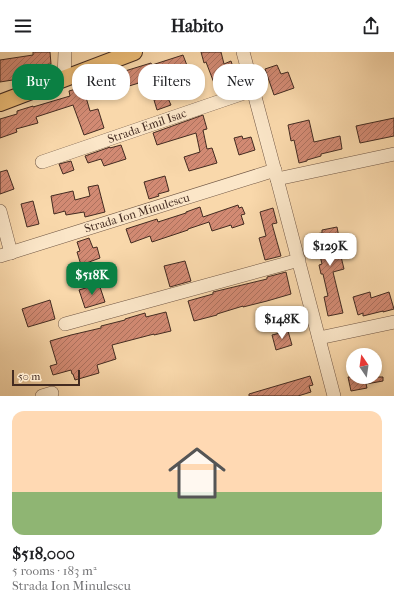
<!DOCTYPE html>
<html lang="en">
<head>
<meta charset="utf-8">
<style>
	body { margin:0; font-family:"IM FELL French Canon",serif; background:#f6f6f6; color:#202124; height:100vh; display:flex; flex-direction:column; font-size:15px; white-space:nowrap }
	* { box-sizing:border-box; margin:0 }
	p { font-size:13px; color:#757577 }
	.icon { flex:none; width:22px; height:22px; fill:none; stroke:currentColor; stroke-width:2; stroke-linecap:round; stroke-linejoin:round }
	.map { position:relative; height:344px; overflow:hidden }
	.sheet { display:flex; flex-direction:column; background:#fff; flex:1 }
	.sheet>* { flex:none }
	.banner { position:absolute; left:12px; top:12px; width:370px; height:36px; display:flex; gap:8px }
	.needle { width:26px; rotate:347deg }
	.fabs { position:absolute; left:346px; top:296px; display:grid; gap:8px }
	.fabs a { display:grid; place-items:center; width:36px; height:36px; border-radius:50%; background:#fff; box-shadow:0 2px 6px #0003; font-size:20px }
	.scale { position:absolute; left:12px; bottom:10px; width:68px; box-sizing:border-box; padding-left:4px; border:2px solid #432b21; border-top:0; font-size:11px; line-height:14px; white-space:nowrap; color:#432b21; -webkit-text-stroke:3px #fbe6c8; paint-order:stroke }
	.price { position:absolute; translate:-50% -34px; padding:0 9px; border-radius:8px; background:#fff; color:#222; font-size:13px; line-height:26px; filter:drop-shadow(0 1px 2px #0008) }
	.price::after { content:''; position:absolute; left:50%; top:24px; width:12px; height:9px; margin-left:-6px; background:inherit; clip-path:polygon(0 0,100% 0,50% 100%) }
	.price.active { background:#0b8043; color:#fff }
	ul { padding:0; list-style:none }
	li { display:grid; align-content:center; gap:8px; height:212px; padding:0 12px }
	li span { display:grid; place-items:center; height:124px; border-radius:12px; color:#555 }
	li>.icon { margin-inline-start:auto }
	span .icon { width:72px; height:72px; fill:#fffc; stroke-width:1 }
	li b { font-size:17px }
	.chip { padding:0 14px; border-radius:16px; background:#fff; box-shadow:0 2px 6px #0003; font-size:14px; line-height:36px }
	.chip.active { background:#0b8043; color:#fff }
	header { display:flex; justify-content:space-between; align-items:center; height:52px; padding:0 12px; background:#fff; font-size:18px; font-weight:700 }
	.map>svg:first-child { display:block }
	.building { fill:url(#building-hatch); stroke:#432b21 }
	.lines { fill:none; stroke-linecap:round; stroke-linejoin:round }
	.minor-casing { stroke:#705644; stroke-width:14 }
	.major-casing { stroke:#432b21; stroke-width:18 }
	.minor { stroke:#fbe6c8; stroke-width:13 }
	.major { stroke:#ecbc76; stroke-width:16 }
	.labels { text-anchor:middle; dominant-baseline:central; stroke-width:3; stroke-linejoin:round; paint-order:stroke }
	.street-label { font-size:12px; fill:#432b21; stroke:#fbe6c8 }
</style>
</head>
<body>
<header><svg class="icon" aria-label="menu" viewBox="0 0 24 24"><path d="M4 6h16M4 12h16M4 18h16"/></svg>Habito<svg class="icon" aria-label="share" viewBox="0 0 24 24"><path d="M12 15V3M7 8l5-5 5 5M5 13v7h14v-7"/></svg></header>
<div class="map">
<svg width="394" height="344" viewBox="0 0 394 344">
	<defs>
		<pattern id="building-hatch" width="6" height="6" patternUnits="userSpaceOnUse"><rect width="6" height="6" fill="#d28a73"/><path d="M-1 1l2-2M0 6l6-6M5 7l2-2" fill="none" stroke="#ac715e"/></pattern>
	</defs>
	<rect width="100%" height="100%" fill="#f9d8ab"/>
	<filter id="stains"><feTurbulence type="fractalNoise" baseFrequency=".005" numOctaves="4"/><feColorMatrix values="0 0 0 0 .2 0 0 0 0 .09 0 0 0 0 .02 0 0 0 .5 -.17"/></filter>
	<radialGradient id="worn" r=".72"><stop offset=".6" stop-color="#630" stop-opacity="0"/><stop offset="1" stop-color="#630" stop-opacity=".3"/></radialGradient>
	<g class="building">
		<polygon points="33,0 50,0 51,12 23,15 25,26 0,30 0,8 33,3"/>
		<polygon points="201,0 221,0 224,12 231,9 236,24 230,26 232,30 223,33 222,28 214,31 206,10 204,11"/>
		<polygon points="183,3 188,16 129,34 125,19 151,11 152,13"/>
		<polygon points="277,13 281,22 288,20 294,36 274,43 265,17"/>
		<polygon points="83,35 90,59 98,57 104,76 84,83 73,53 36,65 38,71 16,77 17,80 0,86 0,67 17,62 17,59 33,54 33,55 70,44 69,39"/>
		<polygon points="167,44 171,53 157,58 154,48"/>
		<polygon points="203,63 207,77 203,78 207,97 212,96 217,111 189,119 184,105 200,100 196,81 157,93 153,81"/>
		<polygon points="394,66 394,84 360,91 356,74"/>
		<polygon points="309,68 314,90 340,84 342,97 321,102 321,104 307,108 307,109 299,111 294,88 291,89 288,73"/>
		<polygon points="242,84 243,87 251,85 255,98 239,103 234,86"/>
		<polygon points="121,93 126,107 104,114 101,107 88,111 85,104 110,95 110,96"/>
		<polygon points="71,109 74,118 63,122 59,112"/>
		<polygon points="7,118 14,137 0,142 0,120"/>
		<polygon points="165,124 169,139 158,142 159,144 149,147 144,130"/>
		<polygon points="98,133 105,160 85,165 84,160 66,163 65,159 54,162 51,144 73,139 75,148 90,144 88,135"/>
		<polygon points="33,149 39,172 27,175 21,152"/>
		<polygon points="238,153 239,156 242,155 245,162 241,163 244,172 232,176 231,173 212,179 209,170 188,177 188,178 152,190 150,184 131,191 126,177 157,167 158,170 186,161 186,160 200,155 203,165"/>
		<polygon points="273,156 277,171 272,172 281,204 265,208 259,186 266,184 260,160"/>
		<polygon points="337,175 340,191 338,192 344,217 333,220 343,261 328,264 324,245 328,244 323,222 321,222 319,213 322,212 315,182 322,181 322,178"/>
		<polygon points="89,186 93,196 97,195 100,206 81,213 77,200 80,199 77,190"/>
		<polygon points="185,209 191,229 170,235 164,214"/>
		<polygon points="286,220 291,242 267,249 243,255 243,254 217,262 217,263 194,269 188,249 213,242 213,240 267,227 267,225"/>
		<polygon points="99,232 105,250 85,256 79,238"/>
		<polygon points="370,240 371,246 389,240 394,257 383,260 383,259 363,264 363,261 358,263 353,245"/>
		<polygon points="50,248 55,267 28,275 22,257"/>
		<polygon points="166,260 171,279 154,283 154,282 112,293 116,307 97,313 99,321 75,328 73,322 72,322 71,318 53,323 50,314 57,312 50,289 71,283 101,276 101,274 125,268 125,267 145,261 146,265"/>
		<polygon points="288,279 292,293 276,298 272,283"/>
		<polygon points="310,324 313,333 309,334 311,340 298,344 249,344 249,342"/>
		<polygon points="348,325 383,325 383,329 366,332 367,336 351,339"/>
	</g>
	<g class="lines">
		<defs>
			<g id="minor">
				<polyline points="243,0 277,127 334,344"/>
				<polyline points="64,27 65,0"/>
				<polyline points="42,110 253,38"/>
				<polyline points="277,127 394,102"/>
				<polyline points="0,159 11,201"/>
				<polyline points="0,204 275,118"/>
				<polyline points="65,272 299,208"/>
				<polyline points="319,286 394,270"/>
				<polyline points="42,344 52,341"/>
			</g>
			<polyline id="major" points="0,51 134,0"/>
		</defs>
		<use href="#minor" class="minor-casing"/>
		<use href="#major" class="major-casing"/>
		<use href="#minor" class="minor"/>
		<use href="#major" class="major"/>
	</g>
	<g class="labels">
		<g class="street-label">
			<text transform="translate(147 74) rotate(-19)">Strada Emil Isac</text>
			<text transform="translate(137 161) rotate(-17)">Strada Ion Minulescu</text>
		</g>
	</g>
	<rect width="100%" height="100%" filter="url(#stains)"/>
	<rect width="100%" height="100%" fill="url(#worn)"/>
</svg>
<div class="fabs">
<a><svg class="needle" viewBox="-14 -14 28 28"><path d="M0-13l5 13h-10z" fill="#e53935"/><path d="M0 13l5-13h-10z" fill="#757577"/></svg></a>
</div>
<div class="scale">50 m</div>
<b class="price" style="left:330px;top:215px">$129K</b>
<b class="price active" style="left:92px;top:244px">$518K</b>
<b class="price" style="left:282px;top:288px">$148K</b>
<div class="banner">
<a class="chip active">Buy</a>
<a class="chip">Rent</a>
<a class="chip">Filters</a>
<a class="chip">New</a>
</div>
</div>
<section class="sheet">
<ul>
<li><span style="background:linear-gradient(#ffd9b3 65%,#8fb573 0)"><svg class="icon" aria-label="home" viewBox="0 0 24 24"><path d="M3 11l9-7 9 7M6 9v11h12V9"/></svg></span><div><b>$518,000</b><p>5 rooms · 183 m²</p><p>Strada Ion Minulescu</p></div></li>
</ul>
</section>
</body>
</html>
